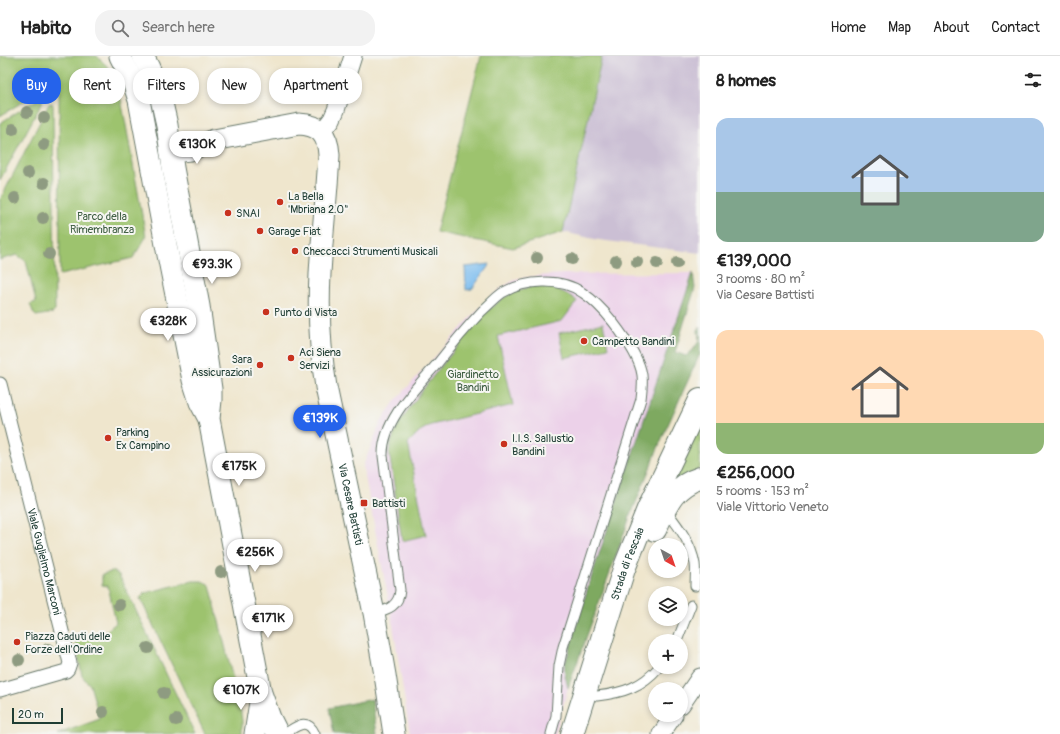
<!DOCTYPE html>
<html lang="en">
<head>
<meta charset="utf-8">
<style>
	body { margin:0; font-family:Pangolin,sans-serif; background:#f2f2f2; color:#222; height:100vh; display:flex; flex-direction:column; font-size:15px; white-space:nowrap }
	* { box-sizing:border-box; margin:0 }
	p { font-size:13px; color:#767676 }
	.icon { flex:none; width:22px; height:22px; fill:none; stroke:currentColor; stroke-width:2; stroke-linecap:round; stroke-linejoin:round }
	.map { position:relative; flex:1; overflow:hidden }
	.side { display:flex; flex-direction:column; background:#fff; width:360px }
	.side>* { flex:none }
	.guide { position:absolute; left:12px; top:12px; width:380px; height:36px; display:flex; gap:8px }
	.needle { width:26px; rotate:140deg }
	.buttons { position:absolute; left:648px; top:482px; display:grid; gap:8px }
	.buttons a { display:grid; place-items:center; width:40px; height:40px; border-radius:50%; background:#fff; box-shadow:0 2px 6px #0003; font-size:20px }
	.scale { position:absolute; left:12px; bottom:10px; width:51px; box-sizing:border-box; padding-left:4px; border:2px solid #1f3d34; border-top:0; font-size:11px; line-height:14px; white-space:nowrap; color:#1f3d34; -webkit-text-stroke:3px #f6f6f2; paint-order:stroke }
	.price { position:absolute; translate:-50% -34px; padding:0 9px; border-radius:14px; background:#fff; color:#222; font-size:13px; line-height:26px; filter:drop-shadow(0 1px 2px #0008) }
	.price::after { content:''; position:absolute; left:50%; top:24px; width:12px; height:9px; margin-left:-6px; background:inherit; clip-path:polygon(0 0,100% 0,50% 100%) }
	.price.current { background:#2563eb; color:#fff }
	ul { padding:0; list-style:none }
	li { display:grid; align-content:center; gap:8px; height:212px; padding:0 16px }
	li span { display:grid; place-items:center; height:124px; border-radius:12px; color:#555 }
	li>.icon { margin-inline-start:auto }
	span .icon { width:72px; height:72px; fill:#fffc; stroke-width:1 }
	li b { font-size:17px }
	h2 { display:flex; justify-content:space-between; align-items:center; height:48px; padding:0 16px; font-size:17px }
	.tag { padding:0 14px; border-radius:16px; background:#fff; box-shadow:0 2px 6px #0003; font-size:14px; line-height:36px }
	.tag.current { background:#2563eb; color:#fff }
	header { display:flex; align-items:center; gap:24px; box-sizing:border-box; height:56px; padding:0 20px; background:#fff; border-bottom:1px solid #e0e0e0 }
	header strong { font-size:19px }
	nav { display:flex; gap:22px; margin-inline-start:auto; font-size:14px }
	.search { width:280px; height:36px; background:#f2f2f2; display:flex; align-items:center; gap:10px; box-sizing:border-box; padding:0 14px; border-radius:16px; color:#767676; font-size:15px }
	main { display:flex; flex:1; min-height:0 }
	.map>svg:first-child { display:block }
	.built { fill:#ecd1e9 }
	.industrial { fill:#cbbfd4 }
	.green { fill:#9dc36e; stroke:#5e8051 }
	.forest { fill:#7ea961; stroke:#4e734a }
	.water { fill:#7abcef; stroke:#4c7c92 }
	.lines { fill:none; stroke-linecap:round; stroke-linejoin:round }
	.service-casing { stroke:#68786a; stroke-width:11 }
	.pedestrian-casing { stroke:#68786a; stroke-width:15 }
	.minor-casing { stroke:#68786a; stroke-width:19 }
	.tertiary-casing { stroke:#68786a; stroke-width:23 }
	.primary-casing { stroke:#68786a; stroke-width:24 }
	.service { stroke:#fff; stroke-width:9 }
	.pedestrian { stroke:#fff; stroke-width:13 }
	.minor { stroke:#fff; stroke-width:17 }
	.tertiary { stroke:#fff; stroke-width:21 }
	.primary { stroke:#fff; stroke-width:22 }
	.tree { fill:#8e9b81 }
	.poi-dot { fill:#c8321e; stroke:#f6f6f2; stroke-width:1.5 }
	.labels { text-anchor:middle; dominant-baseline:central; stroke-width:4; stroke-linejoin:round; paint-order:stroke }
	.poi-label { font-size:11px; fill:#1f3d34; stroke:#f6f6f2; text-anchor:start }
	.park-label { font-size:11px; fill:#3e5e42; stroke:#f6f6f2 }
	.street-label { font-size:11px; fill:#1f3d34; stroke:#f6f6f2 }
</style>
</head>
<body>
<header>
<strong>Habito</strong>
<div class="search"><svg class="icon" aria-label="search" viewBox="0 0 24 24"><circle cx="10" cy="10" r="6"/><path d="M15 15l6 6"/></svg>Search here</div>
<nav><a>Home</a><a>Map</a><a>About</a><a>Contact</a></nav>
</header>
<main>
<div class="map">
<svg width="700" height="678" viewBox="0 0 700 678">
	<rect width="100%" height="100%" fill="#f6f6f2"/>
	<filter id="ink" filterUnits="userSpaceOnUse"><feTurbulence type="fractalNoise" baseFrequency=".025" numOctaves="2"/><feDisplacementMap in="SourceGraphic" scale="8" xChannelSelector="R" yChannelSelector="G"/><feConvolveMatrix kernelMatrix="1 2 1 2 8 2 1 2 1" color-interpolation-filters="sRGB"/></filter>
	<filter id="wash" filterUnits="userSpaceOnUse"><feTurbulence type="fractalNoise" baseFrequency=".012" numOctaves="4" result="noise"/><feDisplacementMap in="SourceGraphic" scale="16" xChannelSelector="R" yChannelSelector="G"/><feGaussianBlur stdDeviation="0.9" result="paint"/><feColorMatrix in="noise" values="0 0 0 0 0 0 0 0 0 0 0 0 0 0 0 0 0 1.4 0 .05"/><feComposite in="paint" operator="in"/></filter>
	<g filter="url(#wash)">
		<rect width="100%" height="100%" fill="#efe6cd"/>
		<polygon class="built" points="693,217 588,531 565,608 564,616 568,632 555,678 410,678 392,563 363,410 381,365 396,344 473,259 489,242 503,231 513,225 522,222 536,220 561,218"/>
		<polygon class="industrial" points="602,0 700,0 700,197 599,184 563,176"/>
		<g class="green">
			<polygon points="0,0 97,0 107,10 112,16 119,34 125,64 146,181 133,202 60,219 59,23 0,60"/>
			<polygon points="481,0 602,0 563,176 513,192 436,176"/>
			<polygon points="38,43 42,43 42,47 0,124 0,67"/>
			<polygon points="52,47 53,50 55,255 53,257 36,260 34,258 30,248 36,246 26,205 17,199 0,204 0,144 49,48"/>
			<path d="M 534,230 C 552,231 563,234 577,245 L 562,265 L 498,280 L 513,349 L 431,369 L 420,375 L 408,387 L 426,479 L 402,485 L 389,395 C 393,374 406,356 419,339 C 431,322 445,305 459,289 C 471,274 483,257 498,246 C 509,237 521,233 534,230 Z"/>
			<polygon points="603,267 608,292 564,302 559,277"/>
			<polygon points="700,365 700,412 667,437"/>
			<polygon points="113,515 119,519 195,678 58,678 100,663 90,629 82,620 75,583 105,576 116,567 108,530 102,529 102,519"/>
			<polygon points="193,525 202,525 210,529 240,651 242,665 242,678 205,678 140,542 145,537"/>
		</g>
		<g class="forest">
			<polygon points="693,217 695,232 675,296 686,300 693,294 699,285 698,274 700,271 700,298 663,380 630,461 568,632 564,615 565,608 588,531"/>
			<polygon points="372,643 377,678 334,678 329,652"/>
		</g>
		<polygon class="water" points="490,208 472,233 466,234 465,211"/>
	</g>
	<g filter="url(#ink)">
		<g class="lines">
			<defs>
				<g id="service">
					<path d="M 665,453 C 678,470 691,486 695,508 C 696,515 695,523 695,530"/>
					<path d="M 374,557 C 388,554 399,550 400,534 L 383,400 C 382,365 415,333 437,308 C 451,290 466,272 482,255 C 489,249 495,242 502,237 C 525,224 561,221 583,237 C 594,244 605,256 613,266 C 623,279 640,303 642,319 C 643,327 642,335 641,343 L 563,591 L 559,610 L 556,660 L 551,678"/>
					<polyline points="677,585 691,549"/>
					<path d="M 597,640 C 623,637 642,631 659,611"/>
					<path d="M 284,678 C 296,671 307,660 315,678"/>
				</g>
				<g id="pedestrian">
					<path id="s1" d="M 0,328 L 70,607 L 68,613 L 66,615 L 0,634"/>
				</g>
				<g id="minor">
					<polyline points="322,76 332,63 336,54 353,0"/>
					<polyline points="681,649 700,621"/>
					<polyline points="661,678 674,659"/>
				</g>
				<g id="tertiary">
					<polyline points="120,0 133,26 139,44 167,194 193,324 200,346 208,361"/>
					<polyline points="143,0 149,12 159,34 167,69 173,112 199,250 211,333 211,344 209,363 261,637 270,662 278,678"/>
					<path id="s2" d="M 171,96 L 190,94 L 214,84 L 299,68 C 320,69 328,79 329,99 C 327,139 322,179 320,218 C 318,256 320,294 326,331 L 374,557 L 385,619 L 394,678"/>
					<polyline points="255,678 261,640"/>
				</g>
				<g id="primary">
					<path d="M 655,474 C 666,450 673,430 700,422"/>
					<path id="s3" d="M 572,678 L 624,513 L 648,453 L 700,344"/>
				</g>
			</defs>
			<use href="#service" class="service-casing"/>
			<use href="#pedestrian" class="pedestrian-casing"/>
			<use href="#minor" class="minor-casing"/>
			<use href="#tertiary" class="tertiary-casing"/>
			<use href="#primary" class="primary-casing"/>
			<use href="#service" class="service"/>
			<use href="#pedestrian" class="pedestrian"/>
			<use href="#minor" class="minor"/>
			<use href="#tertiary" class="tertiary"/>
			<use href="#primary" class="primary"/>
		</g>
		<g class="tree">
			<circle cx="27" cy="56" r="6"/>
			<circle cx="44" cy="62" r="6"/>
			<circle cx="13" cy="73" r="6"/>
			<circle cx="44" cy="89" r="6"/>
			<circle cx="28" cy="117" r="6"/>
			<circle cx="44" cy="127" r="6"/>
			<circle cx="15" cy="142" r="6"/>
			<circle cx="43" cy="162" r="6"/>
			<circle cx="49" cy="198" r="6"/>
			<circle cx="537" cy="202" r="6"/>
			<circle cx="572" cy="203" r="6"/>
			<circle cx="616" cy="205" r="6"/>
			<circle cx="637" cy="206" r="6"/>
			<circle cx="657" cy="207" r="6"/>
			<circle cx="677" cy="207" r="6"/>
			<circle cx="221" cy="516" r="6"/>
			<circle cx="119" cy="549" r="6"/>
			<circle cx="148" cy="592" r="6"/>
			<circle cx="48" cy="593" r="6"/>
			<circle cx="19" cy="604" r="6"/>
			<circle cx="164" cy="637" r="6"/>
			<circle cx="103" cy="656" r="6"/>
			<circle cx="176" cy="664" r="6"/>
		</g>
	</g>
	<g class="poi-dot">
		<circle cx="280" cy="146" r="4"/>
		<circle cx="228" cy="157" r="4"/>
		<circle cx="260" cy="175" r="4"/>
		<circle cx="295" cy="195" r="4"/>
		<circle cx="266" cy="256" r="4"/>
		<circle cx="584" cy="285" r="4"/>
		<circle cx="291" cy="302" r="4"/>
		<circle cx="260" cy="309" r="4"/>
		<circle cx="108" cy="382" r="4"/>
		<circle cx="504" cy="388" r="4"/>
		<rect x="360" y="443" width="8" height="8" rx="2"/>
		<circle cx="17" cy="586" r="4"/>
	</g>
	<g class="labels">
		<g class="poi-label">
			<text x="288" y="140">La Bella<tspan x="288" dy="13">'Mbriana 2.0"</tspan></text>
			<text x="236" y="157">SNAI</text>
			<text x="268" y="175">Garage Fiat</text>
			<text x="303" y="195">Checcacci Strumenti Musicali</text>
			<text x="274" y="256">Punto di Vista</text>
			<text x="592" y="285">Campetto Bandini</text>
			<text x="299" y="296">Aci Siena<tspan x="299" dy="13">Servizi</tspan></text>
			<text x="252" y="303" text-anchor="end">Sara<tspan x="252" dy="13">Assicurazioni</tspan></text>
			<text x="116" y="376">Parking<tspan x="116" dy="13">Ex Campino</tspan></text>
			<text x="512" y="382">I.I.S. Sallustio<tspan x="512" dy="13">Bandini</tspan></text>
			<text x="372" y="447">Battisti</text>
			<text x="25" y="580">Piazza Caduti delle<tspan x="25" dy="13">Forze dell'Ordine</tspan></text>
		</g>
		<g class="park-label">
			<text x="102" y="160">Parco della<tspan x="102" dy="13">Rimembranza</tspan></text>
			<text x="473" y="318">Giardinetto<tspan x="473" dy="13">Bandini</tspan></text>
		</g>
		<g class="street-label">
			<text stroke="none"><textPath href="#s2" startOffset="533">Via Cesare Battisti</textPath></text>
			<text stroke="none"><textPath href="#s1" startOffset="183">Viale Guglielmo Marconi</textPath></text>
			<text stroke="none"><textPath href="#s3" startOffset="179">Strada di Pescaia</textPath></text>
		</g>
	</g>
</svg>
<div class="buttons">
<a><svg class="needle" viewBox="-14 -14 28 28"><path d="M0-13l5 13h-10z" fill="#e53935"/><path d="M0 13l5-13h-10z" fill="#767676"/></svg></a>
<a><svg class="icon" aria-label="layers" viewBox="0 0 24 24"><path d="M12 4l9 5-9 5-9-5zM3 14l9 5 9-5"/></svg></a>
<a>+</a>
<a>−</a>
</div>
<div class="scale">20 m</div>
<b class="price" style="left:197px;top:109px">€130K</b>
<b class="price" style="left:212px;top:229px">€93.3K</b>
<b class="price" style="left:168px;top:286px">€328K</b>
<b class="price current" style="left:320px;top:383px">€139K</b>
<b class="price" style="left:239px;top:431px">€175K</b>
<b class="price" style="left:255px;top:517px">€256K</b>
<b class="price" style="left:268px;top:583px">€171K</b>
<b class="price" style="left:241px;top:655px">€107K</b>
<div class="guide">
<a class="tag current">Buy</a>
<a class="tag">Rent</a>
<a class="tag">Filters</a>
<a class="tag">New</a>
<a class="tag">Apartment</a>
</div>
</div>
<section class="side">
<h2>8 homes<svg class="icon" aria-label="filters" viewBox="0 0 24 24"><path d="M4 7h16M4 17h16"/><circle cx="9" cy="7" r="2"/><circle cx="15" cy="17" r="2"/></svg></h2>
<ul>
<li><span style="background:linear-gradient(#a9c7e8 60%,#7fa58c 0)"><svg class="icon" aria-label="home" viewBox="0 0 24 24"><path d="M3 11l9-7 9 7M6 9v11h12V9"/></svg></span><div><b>€139,000</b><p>3 rooms · 80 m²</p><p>Via Cesare Battisti</p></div></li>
<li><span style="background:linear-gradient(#ffd9b3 75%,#8fb573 0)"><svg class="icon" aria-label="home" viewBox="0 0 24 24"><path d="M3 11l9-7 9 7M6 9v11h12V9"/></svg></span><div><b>€256,000</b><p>5 rooms · 153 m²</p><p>Viale Vittorio Veneto</p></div></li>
</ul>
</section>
</main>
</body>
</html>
